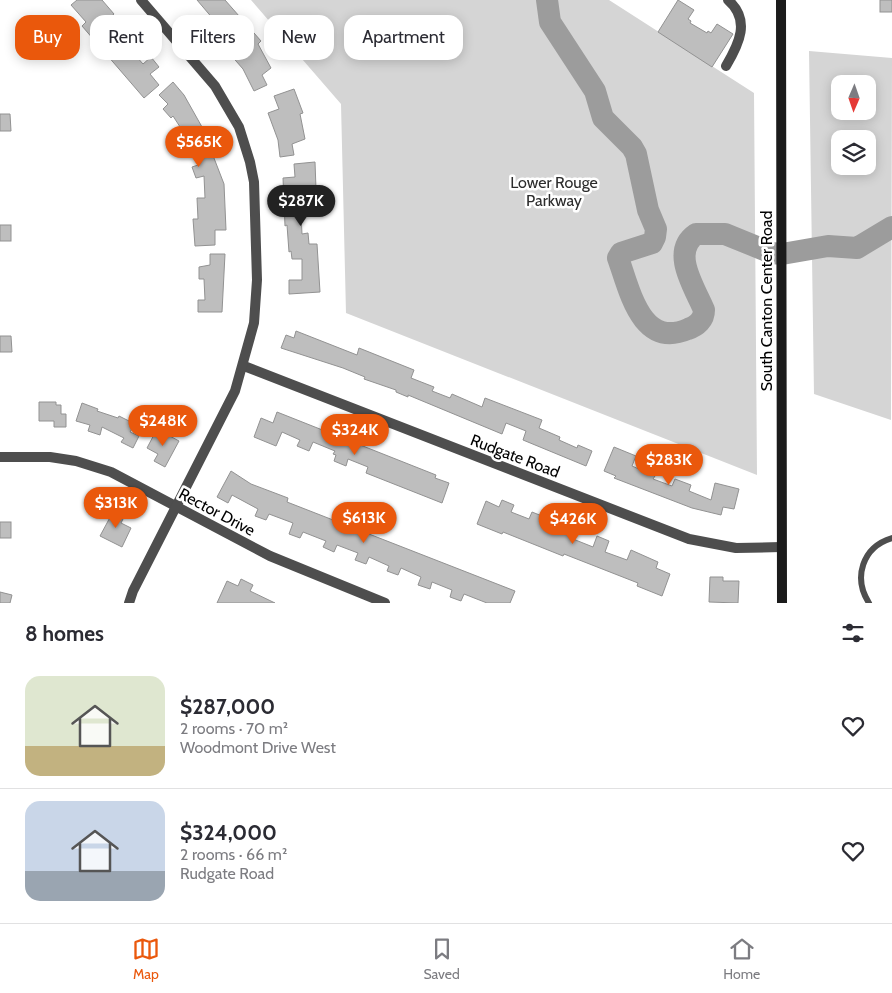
<!DOCTYPE html>
<html lang="en">
<head>
<meta charset="utf-8">
<style>
	body { margin:0; font-family:Cabin,sans-serif; background:#f2f2f3; color:#2b2b33; height:100vh; display:flex; flex-direction:column; font-size:19px; white-space:nowrap }
	* { box-sizing:border-box; margin:0 }
	p { font-size:16px; color:#7c7c81 }
	.icon { flex:none; width:28px; height:28px; fill:none; stroke:currentColor; stroke-width:2; stroke-linecap:round; stroke-linejoin:round }
	.map { position:relative; height:603px; overflow:hidden }
	.side { display:flex; flex-direction:column; background:#fff; flex:1 }
	.side>* { flex:none }
	.banner { position:absolute; left:15px; top:15px; width:500px; height:45px; display:flex; gap:10px }
	.needle { width:32px; rotate:182deg }
	.fabs { position:absolute; left:831px; top:75px; display:grid; gap:10px }
	.fabs a { display:grid; place-items:center; width:45px; height:45px; border-radius:10px; background:#fff; box-shadow:0 2px 12px #0003; font-size:25px }
	.price { position:absolute; translate:-50% -42px; padding:0 11px; border-radius:18px; background:#ea580c; color:#fff; font-size:16px; line-height:32px; filter:drop-shadow(0 1px 2px #0008) }
	.price::after { content:''; position:absolute; left:50%; top:30px; width:15px; height:11px; margin-left:-8px; background:inherit; clip-path:polygon(0 0,100% 0,50% 100%) }
	.price.selected { background:#222; color:#fff }
	ul { padding:0; list-style:none }
	li { display:flex; align-items:center; gap:15px; height:125px; padding:0 25px }
	li+li { border-top:1px solid #e1e1e2 }
	li span { display:grid; place-items:center; flex:none; width:140px; height:100px; border-radius:15px; color:#555 }
	li>.icon { margin-inline-start:auto }
	span .icon { width:60px; height:60px; fill:#fffc; stroke-width:1 }
	li b { font-size:21px }
	h2 { display:flex; justify-content:space-between; align-items:center; height:60px; padding:0 25px; font-size:21px }
	.chip { padding:0 18px; border-radius:15px; background:#fff; box-shadow:0 2px 12px #0003; font-size:18px; line-height:45px }
	.chip.selected { background:#ea580c; color:#fff }
	.tabs { display:flex; justify-content:space-around; align-items:center; height:70px; border-top:1px solid #e1e1e2; background:#fff; font-size:14px; color:#7c7c81 }
	.tabs a { display:grid; justify-items:center; gap:2px }
	.tabs .selected { color:#ea580c }
	.map>svg:first-child { display:block }
	.green { fill:#d5d5d5; fill-rule:evenodd }
	.lines { fill:none; stroke-linecap:round; stroke-linejoin:round }
	.river { stroke:#9c9c9c; stroke-width:22 }
	.building { fill:#bebebe; stroke:#929292 }
	.lane { stroke:#4e4e4e; stroke-width:6 }
	.street { stroke:#4e4e4e; stroke-width:10 }
	.secondary { stroke:#1b1b1b; stroke-width:10 }
	.labels { text-anchor:middle; dominant-baseline:central; stroke-width:5; stroke-linejoin:round; paint-order:stroke }
	.park-label { font-size:16px; fill:#2c2c2c; stroke:#fff }
	.street-label { font-size:16px; fill:#000; stroke:#fff }
</style>
</head>
<body>
<div class="map">
<svg width="892" height="603" viewBox="0 0 892 603">
	<rect width="100%" height="100%" fill="#fff"/>
	<g class="green">
		<polygon points="251,0 609,0 754,93 757,475 346,313 341,104"/>
		<path d="M 809,51 L 892,58 L 891,420 L 814,394 ZM 840,84 L 868,84 L 868,111 L 840,111 ZM 840,139 L 868,139 L 868,166 L 840,166 Z"/>
	</g>
	<g class="lines">
		<path class="river" d="M 547,0 L 550,22 L 595,91 L 603,118 L 632,147 L 636,154 L 648,210 L 656,229 L 655,237 L 652,243 L 621,253 L 618,258 C 630,291 641,349 688,329 C 697,326 704,320 704,310 C 695,288 670,252 696,234 L 725,234 L 772,253 L 782,254 L 828,246 L 857,248 L 892,227"/>
	</g>
	<g class="building">
		<polygon points="77,0 102,0 114,14 105,22 120,38 129,31 136,40 128,47 143,64 151,57 159,67 150,74 159,85 144,98 82,26 86,22 71,5"/>
		<polygon points="197,0 225,0 261,41 258,44 271,68 262,75 267,85 254,91 243,69 229,53 237,46 222,28 213,36 205,27 214,20"/>
		<polygon points="678,0 694,10 688,19 691,21 690,23 707,33 708,31 711,33 717,24 733,34 712,67 658,32"/>
		<rect x="880" y="0" width="12" height="12"/>
		<polygon points="173,82 184,95 202,127 224,184 226,230 215,230 215,245 195,246 193,219 198,219 197,198 205,198 204,176 196,178 192,167 198,165 190,144 185,147 179,137 184,133 173,116 171,118 163,109 168,104 159,95"/>
		<polygon points="294,89 303,113 300,114 305,139 292,144 294,155 280,157 278,140 268,113 279,109 274,96"/>
		<polygon points="0,114 10,114 11,131 0,131"/>
		<polygon points="315,162 316,189 310,189 312,210 303,211 301,214 302,234 308,233 309,244 317,244 320,292 289,294 289,280 302,280 302,259 292,259 291,251 289,252 287,225 285,226 283,178 295,177 294,164"/>
		<rect x="0" y="225" width="11" height="16"/>
		<polygon points="210,254 225,254 222,312 198,312 198,300 205,300 204,279 199,279 199,267 210,265"/>
		<polygon points="296,331 357,355 359,348 414,370 411,378 434,387 432,391 450,398 452,394 482,407 485,398 542,420 539,428 560,437 559,440 577,448 578,445 592,451 586,466 523,440 526,431 506,423 502,434 408,395 408,397 396,392 396,390 364,379 365,377 343,368 281,348 286,335 294,338"/>
		<polygon points="0,336 11,336 12,352 0,352"/>
		<polygon points="39,402 56,402 56,405 61,405 61,414 66,414 66,427 54,427 54,421 39,421"/>
		<polygon points="82,403 98,409 97,411 118,418 119,416 135,424 130,432 139,436 133,448 121,442 124,438 102,427 100,435 88,431 90,425 76,421"/>
		<polygon points="277,412 436,475 435,478 449,483 442,503 366,473 368,467 348,459 346,466 334,461 336,455 333,454 335,451 313,442 309,451 297,446 300,440 282,432 276,446 254,437 261,418 273,423"/>
		<polygon points="157,429 179,441 165,467 154,461 158,454 147,448"/>
		<polygon points="614,447 636,456 632,466 655,476 653,479 672,486 675,479 691,485 689,491 711,500 715,483 739,489 734,509 723,507 721,515 692,508 614,478 616,476 604,471"/>
		<polygon points="231,471 251,484 288,498 287,502 515,591 510,603 487,603 464,594 461,601 450,597 452,590 432,582 430,589 418,585 421,577 401,568 398,575 387,571 389,566 369,557 366,564 355,560 358,553 337,545 334,552 323,547 326,541 303,532 300,538 289,534 293,523 269,514 266,520 255,516 258,509 232,495 228,503 217,497"/>
		<polygon points="502,500 514,505 511,512 529,519 532,512 577,530 573,539 593,547 597,536 609,541 605,552 627,560 631,550 658,562 656,568 670,574 662,596 637,586 638,583 564,554 563,556 503,532 502,534 477,524 486,501 499,507"/>
		<polygon points="114,510 125,515 121,523 131,528 122,547 100,536"/>
		<rect x="0" y="522" width="11" height="16"/>
		<polygon points="710,577 723,577 723,581 739,581 738,603 709,602"/>
		<polygon points="241,579 253,585 250,591 275,603 217,603 227,581 238,586"/>
		<polygon points="0,592 12,595 10,603 0,603"/>
	</g>
	<g class="lines">
		<path class="lane" d="M 869,603 C 853,578 862,547 892,538"/>
		<g class="street">
			<path d="M 726,66 C 739,44 751,20 728,0"/>
			<polyline points="244,366 689,539 736,548 781,547"/>
			<polyline points="0,457 50,457 76,461 111,472 270,556 385,603"/>
			<polyline points="129,603 133,591 235,391 254,323 257,280 254,182 250,162 239,127 215,86 141,0"/>
		</g>
		<polyline class="secondary" points="781,0 782,603"/>
	</g>
	<g class="labels">
		<g class="park-label">
			<text x="554" y="182">Lower Rouge<tspan x="554" dy="18">Parkway</tspan></text>
		</g>
		<g class="street-label">
			<text transform="translate(766 301) rotate(-90)">South Canton Center Road</text>
			<text transform="translate(515 456) rotate(21)">Rudgate Road</text>
			<text transform="translate(217 512) rotate(28)">Rector Drive</text>
		</g>
	</g>
</svg>
<div class="fabs">
<a><svg class="needle" viewBox="-14 -14 28 28"><path d="M0-13l5 13h-10z" fill="#e53935"/><path d="M0 13l5-13h-10z" fill="#7c7c81"/></svg></a>
<a><svg class="icon" aria-label="layers" viewBox="0 0 24 24"><path d="M12 4l9 5-9 5-9-5zM3 14l9 5 9-5"/></svg></a>
</div>
<b class="price" style="left:199px;top:168px">$565K</b>
<b class="price selected" style="left:301px;top:227px">$287K</b>
<b class="price" style="left:163px;top:447px">$248K</b>
<b class="price" style="left:355px;top:456px">$324K</b>
<b class="price" style="left:669px;top:486px">$283K</b>
<b class="price" style="left:116px;top:529px">$313K</b>
<b class="price" style="left:364px;top:544px">$613K</b>
<b class="price" style="left:573px;top:545px">$426K</b>
<div class="banner">
<a class="chip selected">Buy</a>
<a class="chip">Rent</a>
<a class="chip">Filters</a>
<a class="chip">New</a>
<a class="chip">Apartment</a>
</div>
</div>
<section class="side">
<h2>8 homes<svg class="icon" aria-label="filters" viewBox="0 0 24 24"><path d="M4 7h16M4 17h16"/><circle cx="9" cy="7" r="2"/><circle cx="15" cy="17" r="2"/></svg></h2>
<ul>
<li><span style="background:linear-gradient(#dfe7d0 70%,#c2b280 0)"><svg class="icon" aria-label="home" viewBox="0 0 24 24"><path d="M3 11l9-7 9 7M6 9v11h12V9"/></svg></span><div><b>$287,000</b><p>2 rooms · 70 m²</p><p>Woodmont Drive West</p></div><svg class="icon" aria-label="heart" viewBox="0 0 24 24"><path d="M12 20l-8-8c-3-5 5-10 8-4 3-6 11-1 8 4z"/></svg></li>
<li><span style="background:linear-gradient(#c9d6e8 70%,#9aa5b1 0)"><svg class="icon" aria-label="home" viewBox="0 0 24 24"><path d="M3 11l9-7 9 7M6 9v11h12V9"/></svg></span><div><b>$324,000</b><p>2 rooms · 66 m²</p><p>Rudgate Road</p></div><svg class="icon" aria-label="heart" viewBox="0 0 24 24"><path d="M12 20l-8-8c-3-5 5-10 8-4 3-6 11-1 8 4z"/></svg></li>
</ul>
</section>
<nav class="tabs">
<a class="selected"><svg class="icon" aria-label="map" viewBox="0 0 24 24"><path d="M3 6l6-2 6 2 6-2v14l-6 2-6-2-6 2zM9 4v14M15 6v14"/></svg>Map</a>
<a><svg class="icon" aria-label="saved" viewBox="0 0 24 24"><path d="M7 4h10v16l-5-4-5 4z"/></svg>Saved</a>
<a><svg class="icon" aria-label="home" viewBox="0 0 24 24"><path d="M3 11l9-7 9 7M6 9v11h12V9"/></svg>Home</a>
</nav>
</body>
</html>
